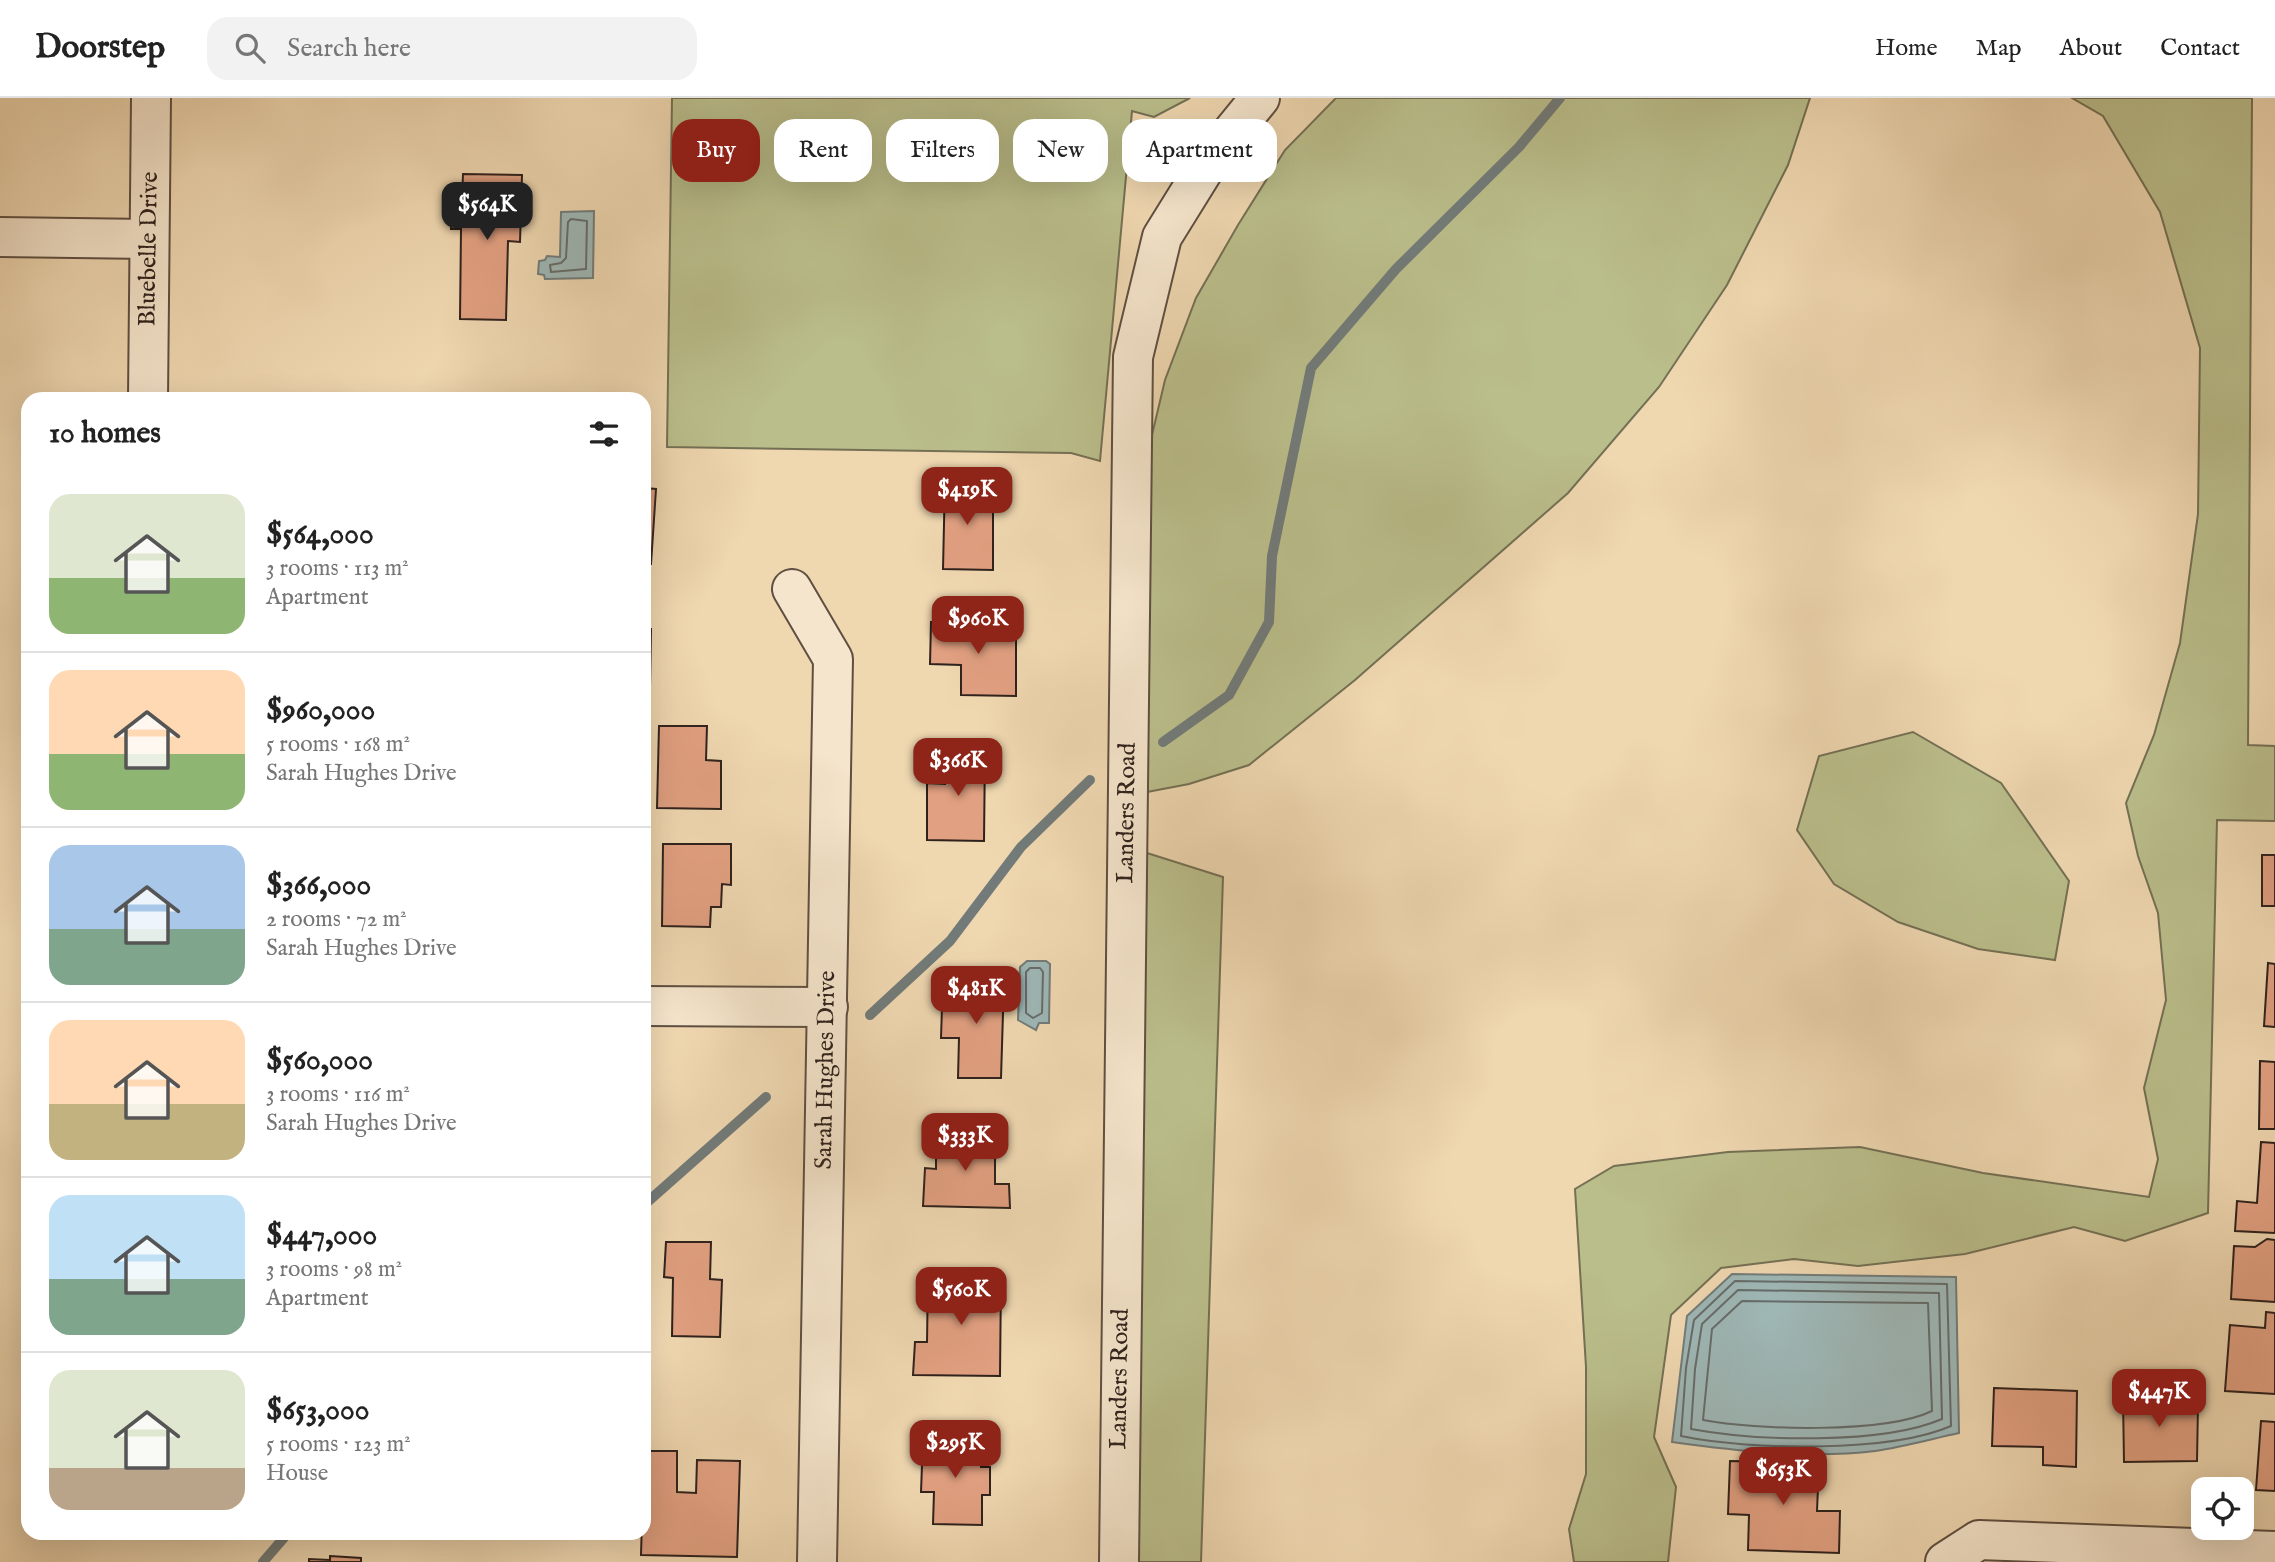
<!DOCTYPE html>
<html lang="en">
<head>
<meta charset="utf-8">
<style>
	body { margin:0; font-family:"IM FELL English",serif; background:#f2f2f2; color:#222; height:100vh; display:flex; flex-direction:column; font-size:26px; white-space:nowrap }
	* { box-sizing:border-box; margin:0 }
	p { font-size:23px; color:#767676 }
	.icon { flex:none; width:38px; height:38px; fill:none; stroke:currentColor; stroke-width:2; stroke-linecap:round; stroke-linejoin:round }
	.map { position:relative; flex:1; overflow:hidden }
	.details { position:absolute; left:21px; top:294px; width:630px; height:1148px; display:flex; flex-direction:column; background:#fff; border-radius:21px; box-shadow:0 7px 28px #0002 }
	.details>* { flex:none }
	.banner { position:absolute; left:672px; top:21px; width:665px; height:63px; display:flex; gap:14px }
	.controls { position:absolute; left:2191px; top:1379px; display:grid; gap:14px }
	.controls a { display:grid; place-items:center; width:63px; height:63px; border-radius:14px; background:#fff; box-shadow:0 7px 28px #0002; font-size:35px }
	.price { position:absolute; translate:-50% -60px; padding:0 16px; border-radius:14px; background:#8f2418; color:#fff; font-size:23px; line-height:46px; filter:drop-shadow(0 2px 4px #0008) }
	.price::after { content:''; position:absolute; left:50%; top:42px; width:21px; height:16px; margin-left:-10px; background:inherit; clip-path:polygon(0 0,100% 0,50% 100%) }
	.price.current { background:#222; color:#fff }
	ul { padding:0; list-style:none }
	li { display:flex; align-items:center; gap:21px; height:175px; padding:0 28px }
	li+li { border-top:2px solid #e0e0e0 }
	li span { display:grid; place-items:center; flex:none; width:196px; height:140px; border-radius:21px; color:#555 }
	li>.icon { margin-inline-start:auto }
	span .icon { width:84px; height:84px; fill:#fffc; stroke-width:1 }
	li b { font-size:30px }
	h2 { display:flex; justify-content:space-between; align-items:center; height:84px; padding:0 28px; font-size:30px }
	.chip { padding:0 24px; border-radius:21px; background:#fff; box-shadow:0 7px 28px #0002; font-size:24px; line-height:63px }
	.chip.current { background:#8f2418; color:#fff }
	header { display:flex; align-items:center; gap:42px; box-sizing:border-box; height:98px; padding:0 35px; background:#fff; border-bottom:2px solid #e0e0e0 }
	header strong { font-size:33px }
	nav { display:flex; gap:38px; margin-inline-start:auto; font-size:24px }
	.search { width:490px; height:63px; background:#f2f2f2; display:flex; align-items:center; gap:18px; box-sizing:border-box; padding:0 24px; border-radius:21px; color:#767676; font-size:26px }
	.map>svg:first-child { display:block }
	.green { fill:#babe8b; stroke:#747054; stroke-width:2 }
	.water { fill:#9eb7b6; stroke:#727b79; stroke-width:2 }
	.lines { fill:none; stroke-linecap:round; stroke-linejoin:round }
	.shore { stroke:#666c6a; stroke-width:2 }
	.stream { stroke:#727b79; stroke-width:10 }
	.building { fill:#e1a081; stroke:#2f221d; stroke-width:2 }
	.minor-casing { stroke:#5f4f42; stroke-width:42 }
	.minor { stroke:#f5e5cc; stroke-width:38 }
	.labels { text-anchor:middle; dominant-baseline:central; stroke-width:5; stroke-linejoin:round; paint-order:stroke }
	.street-label { font-size:24px; fill:#2f221d; stroke:#f5e5cc }
</style>
</head>
<body>
<header>
<strong>Doorstep</strong>
<div class="search"><svg class="icon" aria-label="search" viewBox="0 0 24 24"><circle cx="10" cy="10" r="6"/><path d="M15 15l6 6"/></svg>Search here</div>
<nav><a>Home</a><a>Map</a><a>About</a><a>Contact</a></nav>
</header>
<div class="map">
<svg width="2275" height="1464" viewBox="0 0 2275 1464">
	<rect width="100%" height="100%" fill="#efd7b0"/>
	<filter id="stains"><feTurbulence type="fractalNoise" baseFrequency=".00286" numOctaves="4"/><feColorMatrix values="0 0 0 0 .2 0 0 0 0 .09 0 0 0 0 .02 0 0 0 .5 -.17"/></filter>
	<radialGradient id="worn" r=".72"><stop offset=".6" stop-color="#630" stop-opacity="0"/><stop offset="1" stop-color="#630" stop-opacity=".3"/></radialGradient>
	<g class="green">
		<polygon points="672,0 1190,0 1154,19 1132,13 1100,363 1071,355 667,349"/>
		<polygon points="1336,0 1810,0 1788,67 1727,187 1659,289 1568,395 1355,582 1249,667 1189,686 1147,694 1143,375 1165,282 1196,200 1238,127 1285,52"/>
		<polygon points="2072,0 2252,0 2248,647 2275,648 2275,723 2217,722 2208,1115 2125,1143 2074,1129 1965,1156 1858,1168 1794,1161 1721,1170 1671,1217 1654,1339 1676,1389 1668,1464 1574,1464 1569,1431 1586,1376 1586,1269 1575,1091 1614,1068 1728,1054 1860,1049 1983,1075 2149,1099 2158,1061 2144,990 2166,902 2158,815 2138,758 2126,705 2154,637 2180,545 2198,416 2200,250 2160,114 2103,18"/>
		<polygon points="1913,634 2001,685 2069,783 2055,862 1978,851 1898,824 1834,786 1797,732 1819,658"/>
		<polygon points="1147,755 1223,779 1201,1464 1133,1464"/>
	</g>
	<g class="water">
		<polygon points="594,113 593,180 545,181 544,177 538,176 539,163 545,162 547,158 560,159 561,114"/>
		<polygon points="1027,863 1046,863 1050,866 1049,925 1039,925 1036,932 1018,922 1020,869"/>
		<path d="M 1732,1176 L 1956,1179 L 1959,1335 C 1931,1341 1903,1349 1875,1353 C 1810,1361 1736,1353 1672,1344 L 1687,1218 Z"/>
	</g>
	<g class="lines">
		<g class="shore">
			<polygon points="571,121 587,123 586,171 551,174 550,167 561,165 566,160 568,124"/>
			<polygon points="1030,870 1040,870 1043,874 1042,915 1033,920 1026,915 1026,874"/>
			<path d="M 1735,1183 L 1947,1186 L 1951,1328 C 1890,1355 1747,1352 1681,1338 L 1686,1270 L 1694,1222 Z"/>
			<path d="M 1738,1192 L 1939,1195 L 1942,1321 C 1882,1347 1755,1343 1691,1331 L 1695,1271 L 1702,1226 Z"/>
			<path d="M 1742,1203 L 1928,1205 L 1932,1313 C 1884,1336 1755,1332 1703,1322 L 1712,1231 Z"/>
		</g>
		<g class="stream">
			<polyline points="1163,644 1229,597 1269,524 1272,458 1311,270 1396,171 1519,49 1560,0"/>
			<polyline points="870,917 950,843 1021,749 1090,682"/>
			<polyline points="644,1107 766,999"/>
			<polyline points="263,1464 288,1435"/>
		</g>
	</g>
	<g class="building">
		<polygon points="463,76 522,77 520,144 508,143 506,222 460,221 461,131 451,131 451,103 462,104"/>
		<polygon points="945,381 985,382 985,414 993,414 993,472 943,471"/>
		<polygon points="644,390 656,391 651,466 644,466"/>
		<polygon points="931,524 1016,526 1016,598 961,597 961,567 930,566"/>
		<polygon points="644,531 651,531 650,590 644,589"/>
		<polygon points="659,628 707,628 706,662 721,663 721,711 657,710"/>
		<polygon points="945,650 985,651 984,743 927,742 927,685 945,686"/>
		<polygon points="663,746 731,746 731,787 722,786 721,809 711,809 710,829 662,828"/>
		<rect x="2262" y="757" width="13" height="51"/>
		<polygon points="2268,865 2275,866 2275,929 2264,928"/>
		<polygon points="951,881 1004,883 1001,980 958,980 959,940 941,940 942,909 949,910"/>
		<polygon points="2260,963 2275,964 2275,1031 2259,1031"/>
		<polygon points="936,1034 995,1034 995,1086 1009,1086 1010,1110 923,1108 925,1070 936,1071"/>
		<polygon points="2261,1044 2275,1045 2275,1135 2235,1133 2237,1103 2257,1105"/>
		<polygon points="2267,1141 2275,1142 2275,1204 2231,1201 2234,1148 2255,1149"/>
		<polygon points="666,1144 711,1144 710,1181 722,1182 720,1239 672,1238 673,1180 664,1179"/>
		<polygon points="928,1177 1001,1178 1000,1278 913,1277 915,1244 927,1244"/>
		<polygon points="2266,1214 2275,1215 2275,1296 2225,1293 2230,1227 2265,1230"/>
		<polygon points="1994,1290 2077,1293 2076,1369 2043,1367 2043,1349 1992,1348"/>
		<polygon points="2171,1292 2171,1307 2198,1307 2197,1363 2124,1364 2123,1301 2136,1300 2136,1293"/>
		<polygon points="2261,1323 2275,1324 2275,1393 2256,1392"/>
		<polygon points="923,1340 982,1342 981,1369 990,1369 990,1397 982,1397 982,1427 933,1426 934,1394 921,1394"/>
		<polygon points="644,1353 677,1353 677,1394 696,1395 697,1362 740,1363 737,1459 641,1457"/>
		<polygon points="1730,1363 1819,1365 1817,1413 1840,1413 1839,1455 1748,1452 1749,1417 1728,1416"/>
		<polygon points="330,1458 361,1460 361,1464 309,1464 309,1461 330,1462"/>
	</g>
	<g class="lines">
		<defs>
			<g id="minor">
				<polyline points="0,139 149,141"/>
				<polyline points="148,301 151,0"/>
				<polyline points="792,491 833,561 817,1464"/>
				<polyline points="644,908 828,909"/>
				<polyline points="1119,1464 1133,259 1162,139 1211,60 1260,0"/>
				<polyline points="1945,1464 1979,1442 2275,1453"/>
			</g>
		</defs>
		<use href="#minor" class="minor-casing"/>
		<use href="#minor" class="minor"/>
	</g>
	<g class="labels">
		<g class="street-label">
			<text transform="translate(149 151) rotate(-89)">Bluebelle Drive</text>
			<text transform="translate(1127 715) rotate(-89)">Landers Road</text>
			<text transform="translate(826 972) rotate(-89)">Sarah Hughes Drive</text>
			<text transform="translate(1120 1281) rotate(-89)">Landers Road</text>
		</g>
	</g>
	<rect width="100%" height="100%" filter="url(#stains)"/>
	<rect width="100%" height="100%" fill="url(#worn)"/>
</svg>
<div class="controls">
<a><svg class="icon" aria-label="locate" viewBox="0 0 24 24"><circle cx="12" cy="12" r="6"/><path d="M12 2v4M12 18v4M2 12h4M18 12h4"/></svg></a>
</div>
<b class="price current" style="left:487px;top:144px">$564K</b>
<b class="price" style="left:967px;top:429px">$419K</b>
<b class="price" style="left:978px;top:558px">$960K</b>
<b class="price" style="left:958px;top:700px">$366K</b>
<b class="price" style="left:976px;top:928px">$481K</b>
<b class="price" style="left:965px;top:1075px">$333K</b>
<b class="price" style="left:961px;top:1229px">$560K</b>
<b class="price" style="left:2159px;top:1331px">$447K</b>
<b class="price" style="left:955px;top:1382px">$295K</b>
<b class="price" style="left:1783px;top:1409px">$653K</b>
<div class="banner">
<a class="chip current">Buy</a>
<a class="chip">Rent</a>
<a class="chip">Filters</a>
<a class="chip">New</a>
<a class="chip">Apartment</a>
</div>
<section class="details">
<h2>10 homes<svg class="icon" aria-label="filters" viewBox="0 0 24 24"><path d="M4 7h16M4 17h16"/><circle cx="9" cy="7" r="2"/><circle cx="15" cy="17" r="2"/></svg></h2>
<ul>
<li><span style="background:linear-gradient(#dfe7d0 60%,#8fb573 0)"><svg class="icon" aria-label="home" viewBox="0 0 24 24"><path d="M3 11l9-7 9 7M6 9v11h12V9"/></svg></span><div><b>$564,000</b><p>3 rooms · 113 m²</p><p>Apartment</p></div></li>
<li><span style="background:linear-gradient(#ffd9b3 60%,#8fb573 0)"><svg class="icon" aria-label="home" viewBox="0 0 24 24"><path d="M3 11l9-7 9 7M6 9v11h12V9"/></svg></span><div><b>$960,000</b><p>5 rooms · 168 m²</p><p>Sarah Hughes Drive</p></div></li>
<li><span style="background:linear-gradient(#a9c7e8 60%,#7fa58c 0)"><svg class="icon" aria-label="home" viewBox="0 0 24 24"><path d="M3 11l9-7 9 7M6 9v11h12V9"/></svg></span><div><b>$366,000</b><p>2 rooms · 72 m²</p><p>Sarah Hughes Drive</p></div></li>
<li><span style="background:linear-gradient(#ffd9b3 60%,#c2b280 0)"><svg class="icon" aria-label="home" viewBox="0 0 24 24"><path d="M3 11l9-7 9 7M6 9v11h12V9"/></svg></span><div><b>$560,000</b><p>3 rooms · 116 m²</p><p>Sarah Hughes Drive</p></div></li>
<li><span style="background:linear-gradient(#bfe0f5 60%,#7fa58c 0)"><svg class="icon" aria-label="home" viewBox="0 0 24 24"><path d="M3 11l9-7 9 7M6 9v11h12V9"/></svg></span><div><b>$447,000</b><p>3 rooms · 98 m²</p><p>Apartment</p></div></li>
<li><span style="background:linear-gradient(#dfe7d0 70%,#b9a48a 0)"><svg class="icon" aria-label="home" viewBox="0 0 24 24"><path d="M3 11l9-7 9 7M6 9v11h12V9"/></svg></span><div><b>$653,000</b><p>5 rooms · 123 m²</p><p>House</p></div></li>
</ul>
</section>
</div>
</body>
</html>
